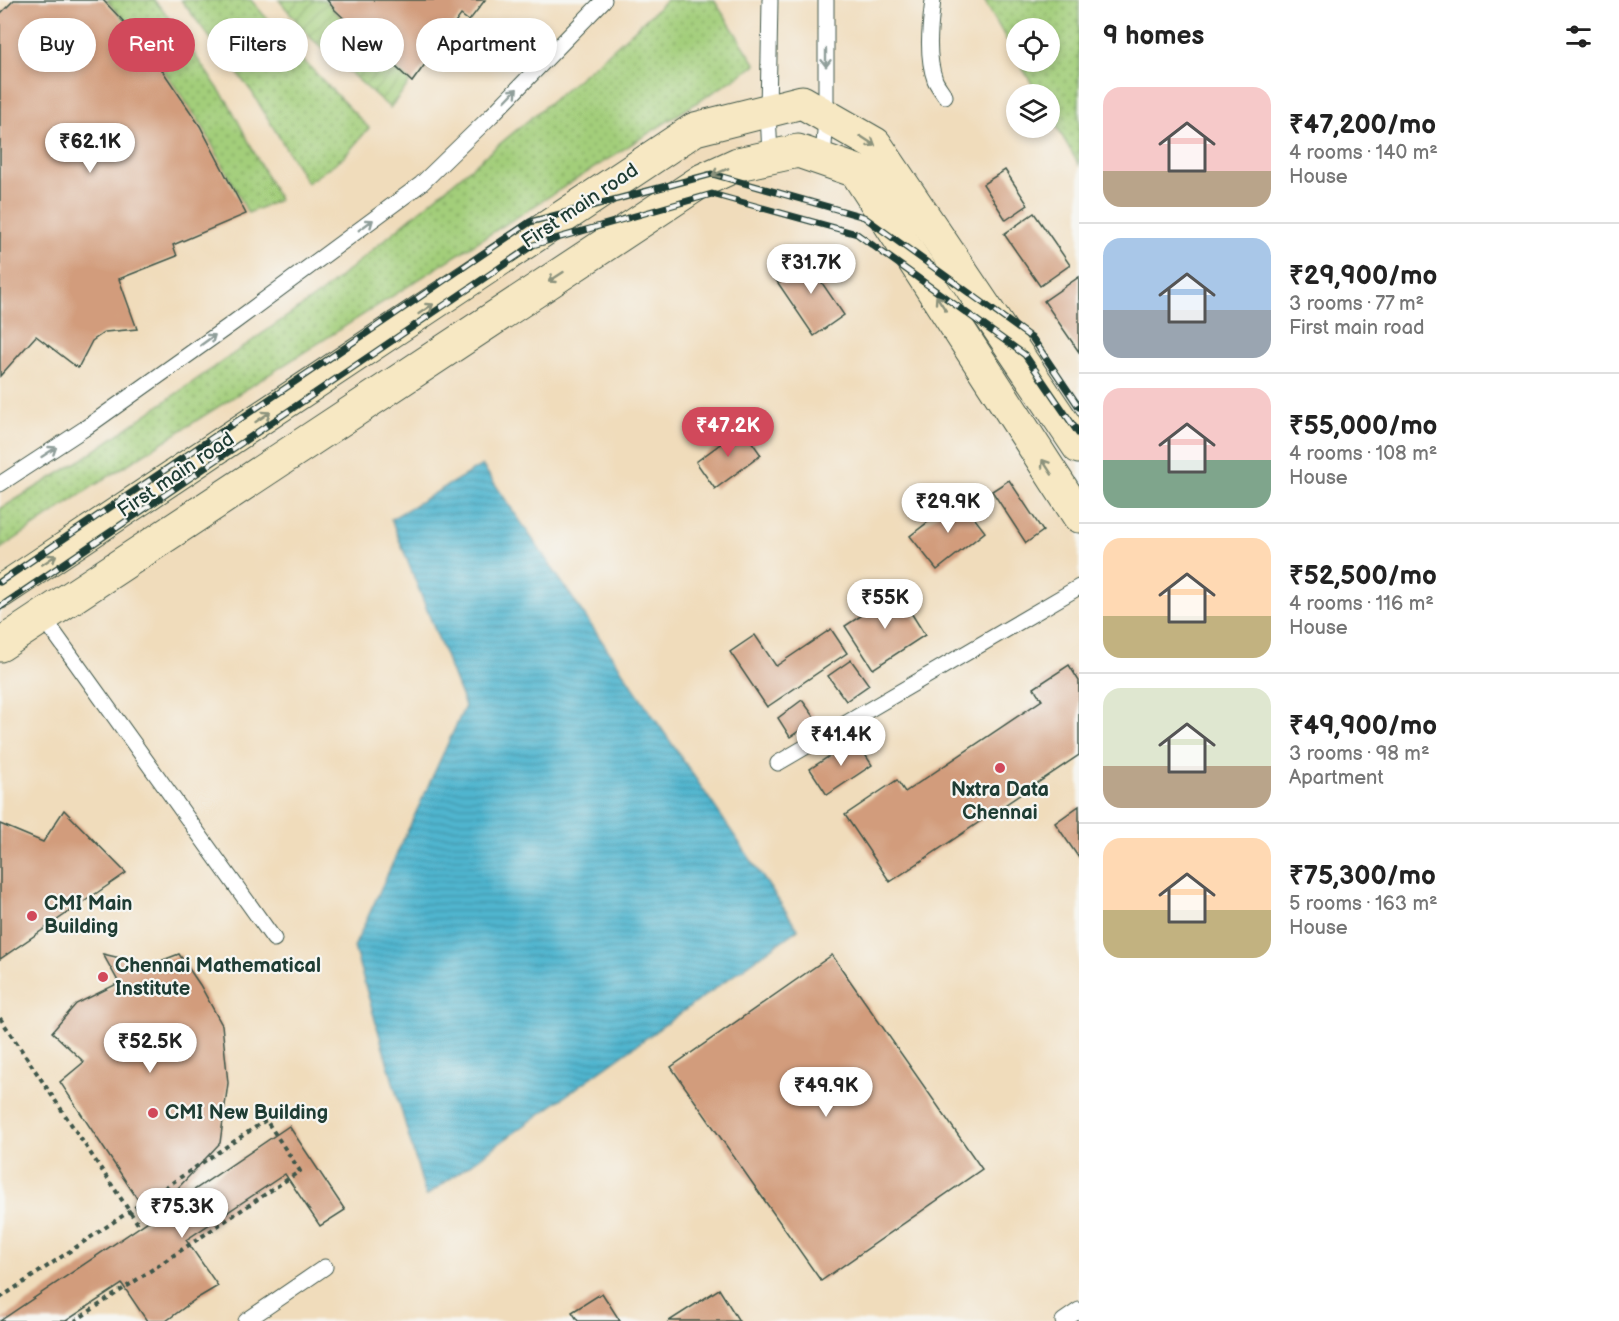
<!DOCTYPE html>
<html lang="en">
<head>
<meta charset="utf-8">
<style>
	body { margin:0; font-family:"Balsamiq Sans",sans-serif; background:#f6f6f6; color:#222; height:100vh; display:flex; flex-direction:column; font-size:22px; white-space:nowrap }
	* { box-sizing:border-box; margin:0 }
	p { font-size:20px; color:#767676 }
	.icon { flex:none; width:33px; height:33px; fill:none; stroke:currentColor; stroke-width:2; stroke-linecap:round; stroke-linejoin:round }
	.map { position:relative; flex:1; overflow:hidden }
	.sheet { display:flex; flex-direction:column; background:#fff; width:540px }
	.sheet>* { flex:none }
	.top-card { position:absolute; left:18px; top:18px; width:570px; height:54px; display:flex; gap:12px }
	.controls { position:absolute; left:1006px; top:18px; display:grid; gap:12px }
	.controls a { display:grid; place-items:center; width:54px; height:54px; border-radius:50%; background:#fff; box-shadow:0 3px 9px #0003; font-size:30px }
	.price { position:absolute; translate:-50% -51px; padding:0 14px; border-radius:21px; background:#fff; color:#222; font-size:20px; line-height:39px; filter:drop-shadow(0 2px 3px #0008) }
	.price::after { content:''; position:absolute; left:50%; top:36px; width:18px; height:14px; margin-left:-9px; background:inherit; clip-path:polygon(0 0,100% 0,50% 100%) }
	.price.on { background:#d1495b; color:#fff }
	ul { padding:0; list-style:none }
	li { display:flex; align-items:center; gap:18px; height:150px; padding:0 24px }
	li+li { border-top:2px solid #e0e0e0 }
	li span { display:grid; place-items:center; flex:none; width:168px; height:120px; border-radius:18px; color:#555 }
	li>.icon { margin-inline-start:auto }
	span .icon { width:72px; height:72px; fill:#fffc; stroke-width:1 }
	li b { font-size:26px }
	h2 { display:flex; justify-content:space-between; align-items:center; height:72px; padding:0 24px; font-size:26px }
	.pill { padding:0 21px; border-radius:27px; background:#fff; box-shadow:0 3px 9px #0003; font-size:21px; line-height:54px }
	.pill.on { background:#d1495b; color:#fff }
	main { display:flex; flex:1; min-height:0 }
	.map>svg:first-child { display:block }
	.grass { fill:url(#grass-dots); stroke:#618657; stroke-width:1.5 }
	.garden { fill:url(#garden-furrows); stroke:#618657; stroke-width:1.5 }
	.water { fill:url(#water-rules); stroke:#387982; stroke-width:1.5 }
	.building { fill:#d29c7b }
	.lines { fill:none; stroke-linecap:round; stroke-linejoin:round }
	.lane-casing { stroke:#3e5548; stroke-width:17 }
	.secondary-casing { stroke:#3e5548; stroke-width:35 }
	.path { stroke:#3e5548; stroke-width:4; stroke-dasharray:4.5 4.5; stroke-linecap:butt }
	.lane { stroke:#fff; stroke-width:15 }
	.secondary { stroke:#f7e8c3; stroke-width:33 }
	.rail-casing { stroke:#1f3d34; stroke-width:7 }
	.rail { stroke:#f6f6f2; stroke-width:4.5; stroke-dasharray:14; stroke-linecap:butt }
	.oneway { stroke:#8f9e9a }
	.oneway2 { stroke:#8b927c }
	.poi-dot { fill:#d1495b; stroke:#f6f6f2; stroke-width:2 }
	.labels { text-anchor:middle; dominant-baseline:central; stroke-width:4.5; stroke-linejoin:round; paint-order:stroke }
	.street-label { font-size:20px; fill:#1f3d34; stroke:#f6f6f2 }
	.poi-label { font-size:20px; font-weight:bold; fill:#1f3d34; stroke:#f6f6f2; text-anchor:start }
</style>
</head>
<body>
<main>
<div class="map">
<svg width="1079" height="1321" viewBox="0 0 1079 1321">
	<defs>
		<pattern id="grass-dots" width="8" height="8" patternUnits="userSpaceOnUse" patternTransform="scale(1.5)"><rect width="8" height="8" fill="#a3ce7a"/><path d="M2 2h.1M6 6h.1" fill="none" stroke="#84a865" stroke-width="1.8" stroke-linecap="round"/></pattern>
		<pattern id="garden-furrows" width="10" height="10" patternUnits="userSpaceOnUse" patternTransform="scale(1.5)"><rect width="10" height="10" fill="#a3ce7a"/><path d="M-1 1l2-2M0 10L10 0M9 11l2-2" fill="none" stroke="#84a865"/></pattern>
		<pattern id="water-rules" width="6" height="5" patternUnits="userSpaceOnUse" patternTransform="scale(1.5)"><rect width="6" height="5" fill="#50b5cf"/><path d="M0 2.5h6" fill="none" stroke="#4294a9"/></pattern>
	</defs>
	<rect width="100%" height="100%" fill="#f6f6f2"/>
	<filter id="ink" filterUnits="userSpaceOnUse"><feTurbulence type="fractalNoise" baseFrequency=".0167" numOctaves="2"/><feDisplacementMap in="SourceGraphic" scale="12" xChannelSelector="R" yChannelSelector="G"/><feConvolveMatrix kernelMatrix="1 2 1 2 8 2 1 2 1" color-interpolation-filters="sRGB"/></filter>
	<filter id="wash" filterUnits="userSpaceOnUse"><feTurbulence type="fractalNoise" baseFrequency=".008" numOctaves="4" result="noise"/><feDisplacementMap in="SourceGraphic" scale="24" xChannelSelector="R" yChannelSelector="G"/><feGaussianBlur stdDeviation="1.35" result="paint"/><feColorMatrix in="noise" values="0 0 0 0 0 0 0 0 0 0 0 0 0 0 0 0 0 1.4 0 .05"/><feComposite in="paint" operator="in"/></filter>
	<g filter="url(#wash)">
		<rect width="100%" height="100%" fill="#f0dcbb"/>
		<g class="grass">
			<polygon points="106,0 154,0 166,14 229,104 279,200 248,213 202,125 144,41"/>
			<polygon points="181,0 251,0 298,55 369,128 344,157 307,183 252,92"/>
			<polygon points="667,0 714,0 756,65 95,485 0,549 0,509 81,460 322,292 603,58"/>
			<polygon points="984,0 1079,0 1079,165 1050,115 1050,94 1038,94 1019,62 1050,62 1050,28 1017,28 1017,58"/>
		</g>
		<polygon class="garden" points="279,0 325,0 334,11 410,82 390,108 311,38"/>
		<polygon class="water" points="482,465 798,929 426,1196 354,947 465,706 391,519"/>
		<g id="blocks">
			<g class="building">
				<polygon points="14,0 103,0 143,42 200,126 246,214 173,245 177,256 119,279 137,329 105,332 92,341 78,368 36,336 0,376 0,14"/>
				<polygon points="327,0 485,0 469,21 461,15 412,82 335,10"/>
				<polygon points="1005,170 1028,205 1006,220 983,184"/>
				<polygon points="1034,213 1070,265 1040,286 1004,234"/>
				<polygon points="813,255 829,278 822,283 844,315 814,336 776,280"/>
				<polygon points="1079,277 1079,352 1044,301"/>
				<polygon points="742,428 761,455 715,489 696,462"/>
				<polygon points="1009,480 1043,531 1026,543 992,491"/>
				<polygon points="959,498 985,532 937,570 910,536"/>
				<polygon points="898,592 925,635 873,669 845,626"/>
				<polygon points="831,629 847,653 767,707 730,652 755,635 776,666"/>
				<polygon points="851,660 869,685 846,701 828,676"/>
				<polygon points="1069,665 1079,681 1079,755 890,882 845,815 897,780 905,792 1042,700 1034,688"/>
				<polygon points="802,700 816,719 790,737 778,718"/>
				<polygon points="855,739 872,765 827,795 810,769"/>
				<polygon points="1079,806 1079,858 1055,823"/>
				<polygon points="64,810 126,873 0,959 0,824 43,842"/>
				<polygon points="103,954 150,965 179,954 200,985 222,1025 228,1083 220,1143 150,1218 60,1082 84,1062 52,1032 76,1004 119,983"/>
				<polygon points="832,955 982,1169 821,1281 671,1067"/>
				<polygon points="289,1126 345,1210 320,1226 285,1174 186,1240 218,1286 196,1299 166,1321 147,1321 122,1284 66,1321 0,1321"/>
				<polygon points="719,1289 739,1321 669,1321"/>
				<polygon points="602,1293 620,1321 578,1321 572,1312"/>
			</g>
		</g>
	</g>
	<g filter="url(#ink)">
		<use href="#blocks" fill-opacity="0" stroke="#3e5548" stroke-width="1.5"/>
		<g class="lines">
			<defs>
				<g id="lane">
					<path d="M 933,0 C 930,26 926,55 935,80 C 937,85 942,91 945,96"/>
					<polyline points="770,157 768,111 770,0"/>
					<polyline points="823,160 826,116 826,0"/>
					<polyline points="0,484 84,429 233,323 421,184 491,116 604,0"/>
					<polyline points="43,617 274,939"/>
					<polyline points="778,763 1079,587"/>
					<polyline points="246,1321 325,1267"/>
					<polyline points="1063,1321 1079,1310"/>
				</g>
				<g id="secondary">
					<polyline points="0,592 695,129 802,102 875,144 1079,447"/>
					<polyline points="0,645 703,180 738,164 798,151 856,171 1079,516"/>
				</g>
			</defs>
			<use href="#lane" class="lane-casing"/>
			<use href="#secondary" class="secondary-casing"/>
			<g class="path">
				<polyline points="0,1018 140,1227"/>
				<polyline points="0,1298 266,1120 300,1171 75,1321"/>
			</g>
			<use href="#lane" class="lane"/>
			<use href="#secondary" class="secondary"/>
			<defs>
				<g id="rail">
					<polyline points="0,582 530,222 712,174 864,217 1033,339 1079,407"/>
					<polyline points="0,607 533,245 712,194 857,234 1025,355 1079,434"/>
				</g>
			</defs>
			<use href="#rail" class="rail-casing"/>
			<use href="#rail" class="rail"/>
		</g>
		<defs><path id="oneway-shaft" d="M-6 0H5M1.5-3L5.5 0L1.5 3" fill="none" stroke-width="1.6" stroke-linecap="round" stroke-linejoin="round" transform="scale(1.5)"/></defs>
		<g class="oneway">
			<use href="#oneway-shaft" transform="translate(826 58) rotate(90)"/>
			<use href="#oneway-shaft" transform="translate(511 95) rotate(-46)"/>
			<use href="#oneway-shaft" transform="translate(366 225) rotate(-36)"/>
			<use href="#oneway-shaft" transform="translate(208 340) rotate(-36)"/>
			<use href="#oneway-shaft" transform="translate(49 452) rotate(-33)"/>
		</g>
		<g class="oneway2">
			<use href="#oneway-shaft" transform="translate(868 141) rotate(33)"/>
			<use href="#oneway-shaft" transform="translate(720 172) rotate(156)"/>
			<use href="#oneway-shaft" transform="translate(556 277) rotate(147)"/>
			<use href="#oneway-shaft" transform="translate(941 303) rotate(-123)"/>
			<use href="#oneway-shaft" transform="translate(426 309) rotate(-34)"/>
			<use href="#oneway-shaft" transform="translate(263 417) rotate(-34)"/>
			<use href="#oneway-shaft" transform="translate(1047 467) rotate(-123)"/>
			<use href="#oneway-shaft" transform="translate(49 560) rotate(-34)"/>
		</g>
	</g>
	<g class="poi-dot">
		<circle cx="1000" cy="768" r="6"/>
		<circle cx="32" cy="916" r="6"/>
		<circle cx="103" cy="977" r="6"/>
		<circle cx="153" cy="1113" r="6"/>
	</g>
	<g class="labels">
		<g class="street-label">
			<text transform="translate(580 206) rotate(-34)">First main road</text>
			<text transform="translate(176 475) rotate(-34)">First main road</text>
		</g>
		<g class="poi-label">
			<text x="1000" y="790" text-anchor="middle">Nxtra Data<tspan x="1000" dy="23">Chennai</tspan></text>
			<text x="44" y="904">CMI Main<tspan x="44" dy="23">Building</tspan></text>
			<text x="115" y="966">Chennai Mathematical<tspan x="115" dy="23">Institute</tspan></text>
			<text x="165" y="1113">CMI New Building</text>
		</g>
	</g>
</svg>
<div class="controls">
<a><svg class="icon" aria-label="locate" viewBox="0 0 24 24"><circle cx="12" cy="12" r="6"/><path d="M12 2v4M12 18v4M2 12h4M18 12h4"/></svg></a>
<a><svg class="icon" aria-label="layers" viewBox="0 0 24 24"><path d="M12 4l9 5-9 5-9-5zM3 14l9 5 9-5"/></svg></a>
</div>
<b class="price" style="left:90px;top:174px">₹62.1K</b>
<b class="price" style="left:811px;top:295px">₹31.7K</b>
<b class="price on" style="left:728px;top:458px">₹47.2K</b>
<b class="price" style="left:948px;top:534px">₹29.9K</b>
<b class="price" style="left:885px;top:630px">₹55K</b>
<b class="price" style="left:841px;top:767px">₹41.4K</b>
<b class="price" style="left:150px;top:1074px">₹52.5K</b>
<b class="price" style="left:826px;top:1118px">₹49.9K</b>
<b class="price" style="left:182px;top:1239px">₹75.3K</b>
<div class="top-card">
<a class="pill">Buy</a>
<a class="pill on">Rent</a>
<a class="pill">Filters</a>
<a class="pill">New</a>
<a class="pill">Apartment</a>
</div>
</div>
<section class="sheet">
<h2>9 homes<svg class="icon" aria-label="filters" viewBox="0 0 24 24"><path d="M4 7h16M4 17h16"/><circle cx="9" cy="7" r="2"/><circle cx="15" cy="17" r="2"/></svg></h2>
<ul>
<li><span style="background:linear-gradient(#f6c9c9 70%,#b9a48a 0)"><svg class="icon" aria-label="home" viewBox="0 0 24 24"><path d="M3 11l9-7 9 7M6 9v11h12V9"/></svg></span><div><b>₹47,200/mo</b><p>4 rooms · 140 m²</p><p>House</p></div></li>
<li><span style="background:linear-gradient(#a9c7e8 60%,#9aa5b1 0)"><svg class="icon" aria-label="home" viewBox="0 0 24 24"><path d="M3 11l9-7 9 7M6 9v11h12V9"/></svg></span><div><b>₹29,900/mo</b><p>3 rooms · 77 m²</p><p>First main road</p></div></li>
<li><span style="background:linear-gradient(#f6c9c9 60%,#7fa58c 0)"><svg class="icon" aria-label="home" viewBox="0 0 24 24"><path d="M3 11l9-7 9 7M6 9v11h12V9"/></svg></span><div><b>₹55,000/mo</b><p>4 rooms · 108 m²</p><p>House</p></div></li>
<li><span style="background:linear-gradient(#ffd9b3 65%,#c2b280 0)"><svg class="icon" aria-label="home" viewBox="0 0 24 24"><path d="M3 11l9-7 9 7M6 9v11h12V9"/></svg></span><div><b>₹52,500/mo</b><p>4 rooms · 116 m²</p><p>House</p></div></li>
<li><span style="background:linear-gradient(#dfe7d0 65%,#b9a48a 0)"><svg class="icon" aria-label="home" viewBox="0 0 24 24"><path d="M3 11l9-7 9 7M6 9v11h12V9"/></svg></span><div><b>₹49,900/mo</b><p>3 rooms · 98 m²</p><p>Apartment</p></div></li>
<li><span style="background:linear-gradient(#ffd9b3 60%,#c2b280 0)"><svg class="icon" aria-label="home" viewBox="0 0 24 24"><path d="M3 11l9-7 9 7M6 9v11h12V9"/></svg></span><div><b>₹75,300/mo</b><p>5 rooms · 163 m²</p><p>House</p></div></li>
</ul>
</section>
</main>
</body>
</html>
